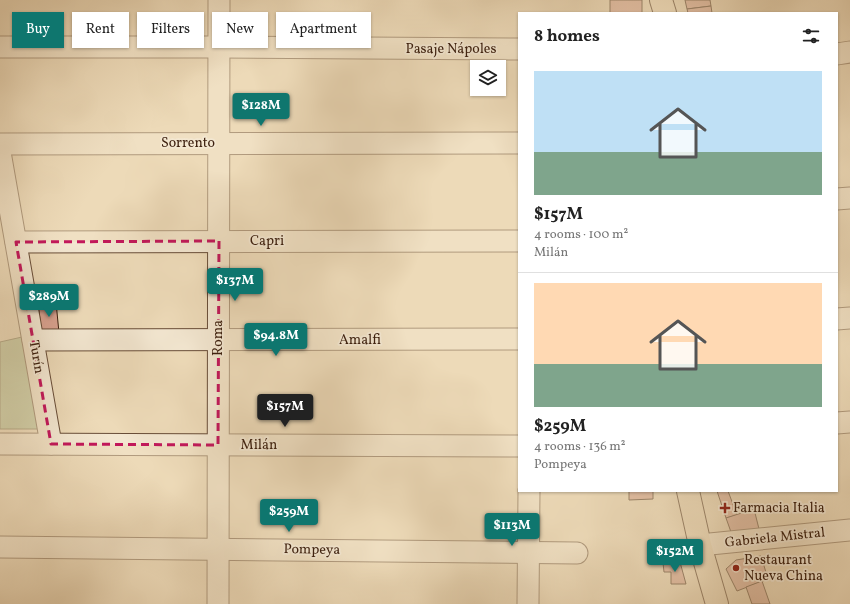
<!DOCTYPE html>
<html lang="en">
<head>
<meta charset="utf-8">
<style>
	body { margin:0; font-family:Vollkorn,serif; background:#f6f6f6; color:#222; height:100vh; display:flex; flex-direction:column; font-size:15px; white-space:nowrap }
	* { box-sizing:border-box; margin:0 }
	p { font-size:13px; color:#767676 }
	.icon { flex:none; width:22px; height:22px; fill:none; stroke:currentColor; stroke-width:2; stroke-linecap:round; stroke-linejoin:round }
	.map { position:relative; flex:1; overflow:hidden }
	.details { position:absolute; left:518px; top:12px; width:320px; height:480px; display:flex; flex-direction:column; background:#fff; border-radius:0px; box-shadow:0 1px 3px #0004 }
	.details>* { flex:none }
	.hud { position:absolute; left:12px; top:12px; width:380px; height:36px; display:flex; gap:8px }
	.tools { position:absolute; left:470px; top:60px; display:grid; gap:8px }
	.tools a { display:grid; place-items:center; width:36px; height:36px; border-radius:0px; background:#fff; box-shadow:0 1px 3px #0004; font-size:20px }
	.price { position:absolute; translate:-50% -34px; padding:0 9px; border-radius:4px; background:#0f766e; color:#fff; font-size:13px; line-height:26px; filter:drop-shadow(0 1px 2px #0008) }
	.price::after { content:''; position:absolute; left:50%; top:24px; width:12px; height:9px; margin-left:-6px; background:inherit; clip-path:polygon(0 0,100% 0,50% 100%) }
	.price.current { background:#222; color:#fff }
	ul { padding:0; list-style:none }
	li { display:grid; align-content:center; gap:8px; height:212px; padding:0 16px }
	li+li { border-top:1px solid #e0e0e0 }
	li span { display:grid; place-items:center; height:124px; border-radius:0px; color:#555 }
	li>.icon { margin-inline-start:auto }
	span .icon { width:72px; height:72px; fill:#fffc; stroke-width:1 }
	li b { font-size:17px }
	h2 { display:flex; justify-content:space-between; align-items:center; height:48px; padding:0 16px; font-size:17px }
	.pill { padding:0 14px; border-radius:0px; background:#fff; box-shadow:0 1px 3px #0004; font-size:14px; line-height:36px }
	.pill.current { background:#0f766e; color:#fff }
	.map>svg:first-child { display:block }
	.green { fill:#b2c194; stroke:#767050 }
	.building { fill:#d8a18f; stroke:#3b1e0d }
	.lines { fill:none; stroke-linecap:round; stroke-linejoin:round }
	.minor-casing { stroke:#684d38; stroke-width:23 }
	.major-casing { stroke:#3b1e0d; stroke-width:24 }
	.minor { stroke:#f3e7d1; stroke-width:21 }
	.major { stroke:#eddab8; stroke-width:22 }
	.marked { fill:none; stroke:#c2185b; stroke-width:3; stroke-dasharray:8 5; stroke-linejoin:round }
	.poi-dot { fill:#8f2418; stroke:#f3e7d1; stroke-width:1.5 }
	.labels { text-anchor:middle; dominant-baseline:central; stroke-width:3.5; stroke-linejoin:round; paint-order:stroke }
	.street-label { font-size:14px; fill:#3b1e0d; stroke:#f3e7d1 }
	.poi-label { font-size:14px; fill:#3b1e0d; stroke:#f3e7d1; text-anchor:start }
</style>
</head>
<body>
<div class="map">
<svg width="850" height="604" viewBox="0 0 850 604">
	<rect width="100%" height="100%" fill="#eddab8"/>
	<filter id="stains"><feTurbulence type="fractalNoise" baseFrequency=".005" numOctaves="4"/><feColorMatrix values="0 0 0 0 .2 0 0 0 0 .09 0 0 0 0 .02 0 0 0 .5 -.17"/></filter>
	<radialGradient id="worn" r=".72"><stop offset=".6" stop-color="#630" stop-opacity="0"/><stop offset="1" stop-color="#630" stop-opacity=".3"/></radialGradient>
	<polygon class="green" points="22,337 39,429 0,429 0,342"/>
	<g class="building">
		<rect x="610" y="0" width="32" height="13"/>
		<polygon points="685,0 710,0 711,6 687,9"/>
		<polygon points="711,6 712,13 688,13 687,9"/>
		<polygon points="56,302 59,333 42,335 38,304"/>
		<polygon points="629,491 653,491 653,499 629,500"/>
		<polygon points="717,491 728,491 737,515 726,518"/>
		<polygon points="754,509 759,529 731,532 726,518"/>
		<polygon points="761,556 768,579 737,591 726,569 736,560"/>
		<polygon points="680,562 686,584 671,584 671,572 664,572 663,563"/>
		<polygon points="762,581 770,604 752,604 746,587"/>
	</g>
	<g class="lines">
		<defs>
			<g id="minor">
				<polyline points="0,47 219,47 519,49"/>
				<polyline points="837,54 850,52"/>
				<polyline points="0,144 519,143"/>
				<polyline points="0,152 51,444"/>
				<polyline points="837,199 850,198"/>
				<polyline points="16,242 519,241"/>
				<polyline points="837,319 850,318"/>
				<polyline points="33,340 519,339"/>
				<polyline points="837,423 850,422"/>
				<polyline points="0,444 519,446"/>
				<polyline points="700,545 850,530"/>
				<polyline points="0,547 577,553"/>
				<polyline points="218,604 219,0"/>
				<polyline points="528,604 529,491"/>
			</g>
			<g id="major">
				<polyline points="661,0 665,13"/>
				<polyline points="688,491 700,545 717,604"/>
			</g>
		</defs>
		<use href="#minor" class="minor-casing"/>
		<use href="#major" class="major-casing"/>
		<use href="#minor" class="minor"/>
		<use href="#major" class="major"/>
	</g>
	<path d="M0 0H850V604H0ZM 219,241 L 218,445 L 51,444 L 16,242 Z" fill="#eddab8" fill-opacity=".55" fill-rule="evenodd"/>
	<path class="marked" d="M 219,241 L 218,445 L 51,444 L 16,242 Z"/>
	<g class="poi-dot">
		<path d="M723 502h4v4h4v4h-4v4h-4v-4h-4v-4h4z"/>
		<circle cx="736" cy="568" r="4"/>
	</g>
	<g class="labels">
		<g class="street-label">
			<text x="451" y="49">Pasaje Nápoles</text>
			<text x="188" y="143">Sorrento</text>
			<text x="267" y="241">Capri</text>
			<text transform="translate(218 338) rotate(-90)">Roma</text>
			<text x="360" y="340">Amalfi</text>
			<text transform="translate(36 357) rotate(80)">Turín</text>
			<text x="259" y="445">Milán</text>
			<text transform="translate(775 538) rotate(-6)">Gabriela Mistral</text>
			<text transform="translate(312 550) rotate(1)">Pompeya</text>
		</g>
		<g class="poi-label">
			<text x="733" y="508">Farmacia Italia</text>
			<text x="744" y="560">Restaurant<tspan x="744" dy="16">Nueva China</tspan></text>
		</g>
	</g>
	<rect width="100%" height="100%" filter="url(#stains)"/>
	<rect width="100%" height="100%" fill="url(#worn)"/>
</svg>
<div class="tools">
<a><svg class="icon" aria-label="layers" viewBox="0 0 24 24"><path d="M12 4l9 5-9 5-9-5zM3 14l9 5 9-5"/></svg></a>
</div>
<b class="price" style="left:261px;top:127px">$128M</b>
<b class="price" style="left:235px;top:302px">$137M</b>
<b class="price" style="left:49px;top:318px">$289M</b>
<b class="price" style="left:276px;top:357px">$94.8M</b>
<b class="price current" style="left:285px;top:428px">$157M</b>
<b class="price" style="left:289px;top:533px">$259M</b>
<b class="price" style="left:512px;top:547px">$113M</b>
<b class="price" style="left:675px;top:573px">$152M</b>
<div class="hud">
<a class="pill current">Buy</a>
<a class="pill">Rent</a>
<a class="pill">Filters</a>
<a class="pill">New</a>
<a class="pill">Apartment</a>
</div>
<section class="details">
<h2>8 homes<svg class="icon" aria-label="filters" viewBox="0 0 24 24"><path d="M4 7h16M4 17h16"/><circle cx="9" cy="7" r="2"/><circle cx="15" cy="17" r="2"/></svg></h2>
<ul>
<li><span style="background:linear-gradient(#bfe0f5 65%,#7fa58c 0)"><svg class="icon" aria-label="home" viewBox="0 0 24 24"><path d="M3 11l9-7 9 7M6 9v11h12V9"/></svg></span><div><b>$157M</b><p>4 rooms · 100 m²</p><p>Milán</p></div></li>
<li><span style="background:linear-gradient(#ffd9b3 65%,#7fa58c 0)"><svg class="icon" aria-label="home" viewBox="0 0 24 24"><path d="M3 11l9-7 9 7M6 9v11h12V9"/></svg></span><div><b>$259M</b><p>4 rooms · 136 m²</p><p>Pompeya</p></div></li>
</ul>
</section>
</div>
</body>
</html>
